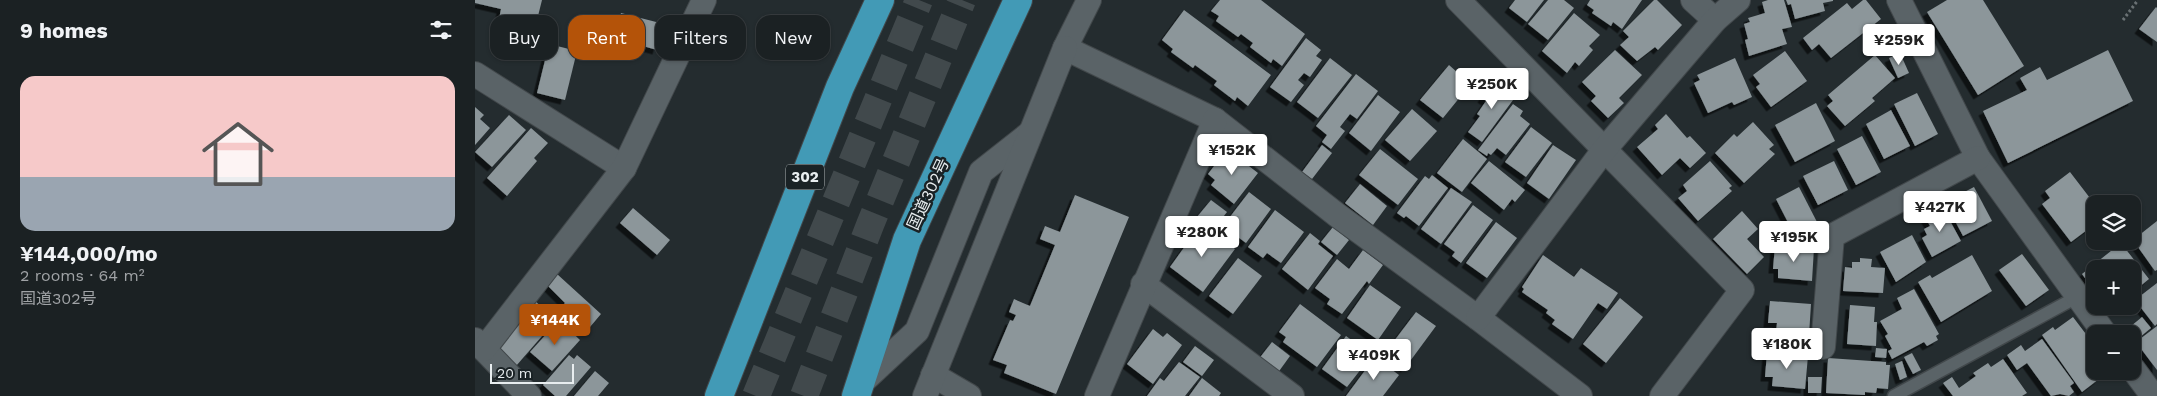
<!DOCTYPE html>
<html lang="en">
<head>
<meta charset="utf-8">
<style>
	body { margin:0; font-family:"Work Sans","Noto Sans JP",sans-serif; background:#24292b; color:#f1f3f6; height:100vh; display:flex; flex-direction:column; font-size:19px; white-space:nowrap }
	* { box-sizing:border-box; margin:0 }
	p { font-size:16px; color:#a0a3a6 }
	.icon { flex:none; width:28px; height:28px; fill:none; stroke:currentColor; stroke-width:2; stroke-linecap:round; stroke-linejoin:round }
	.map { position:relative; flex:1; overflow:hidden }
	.panel { display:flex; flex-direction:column; background:#1b2123; width:475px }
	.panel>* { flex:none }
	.top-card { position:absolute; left:15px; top:15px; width:475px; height:45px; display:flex; gap:10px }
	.tools { position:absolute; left:1611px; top:195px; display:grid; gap:10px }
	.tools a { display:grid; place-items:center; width:55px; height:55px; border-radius:10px; background:#1b2123; box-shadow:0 1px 4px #0004,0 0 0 1px #393e41; font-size:25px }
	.scale { position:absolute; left:15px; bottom:12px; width:84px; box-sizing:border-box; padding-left:5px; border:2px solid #e8edef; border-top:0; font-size:14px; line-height:18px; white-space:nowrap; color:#e8edef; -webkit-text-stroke:4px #1a2225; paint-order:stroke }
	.price { position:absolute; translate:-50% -42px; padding:0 11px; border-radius:5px; background:#fff; color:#222; font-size:16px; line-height:32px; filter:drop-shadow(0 1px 2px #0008) }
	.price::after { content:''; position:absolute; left:50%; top:30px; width:15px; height:11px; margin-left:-8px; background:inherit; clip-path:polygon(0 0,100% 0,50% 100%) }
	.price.on { background:#b45309; color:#fff }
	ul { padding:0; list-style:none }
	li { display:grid; align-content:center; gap:10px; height:265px; padding:0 20px }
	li+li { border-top:1px solid #393e41 }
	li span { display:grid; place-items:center; height:155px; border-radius:15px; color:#555 }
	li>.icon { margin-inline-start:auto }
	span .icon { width:90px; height:90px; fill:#fffc; stroke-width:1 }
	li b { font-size:21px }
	h2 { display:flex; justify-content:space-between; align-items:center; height:60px; padding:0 20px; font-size:21px }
	.pill { padding:0 18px; border-radius:15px; background:#1b2123; box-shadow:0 1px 4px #0004,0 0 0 1px #393e41; font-size:18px; line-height:45px }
	.pill.on { background:#b45309; color:#fff }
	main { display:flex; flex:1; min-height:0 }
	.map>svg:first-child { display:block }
	.building { fill:#8c969a; filter:url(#shadow) }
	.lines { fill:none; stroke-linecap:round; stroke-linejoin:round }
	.highway-tunnel { stroke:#41494c; stroke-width:28; stroke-dasharray:28 14; stroke-linecap:butt }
	.lane-casing { stroke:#42484b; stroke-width:15 }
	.street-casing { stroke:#42484b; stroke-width:26 }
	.highway-casing { stroke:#42484b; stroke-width:30 }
	.path { stroke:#6a7174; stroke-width:3; stroke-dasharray:2.5 2.5; stroke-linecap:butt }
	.lane { stroke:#5a6367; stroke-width:12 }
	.street { stroke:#5a6367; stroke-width:24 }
	.highway { stroke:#429ab6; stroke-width:28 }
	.labels { text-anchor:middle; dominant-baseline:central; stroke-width:5; stroke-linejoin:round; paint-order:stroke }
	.shield { fill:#1a2225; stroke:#aab0b2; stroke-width:1 }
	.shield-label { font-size:15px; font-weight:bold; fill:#e8edef }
	.street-label { font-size:16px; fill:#e8edef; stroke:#1a2225 }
</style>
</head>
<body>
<main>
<section class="panel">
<h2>9 homes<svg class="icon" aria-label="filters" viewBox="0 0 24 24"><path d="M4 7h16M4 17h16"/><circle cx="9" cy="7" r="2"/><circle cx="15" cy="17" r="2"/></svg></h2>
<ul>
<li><span style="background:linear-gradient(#f6c9c9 65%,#9aa5b1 0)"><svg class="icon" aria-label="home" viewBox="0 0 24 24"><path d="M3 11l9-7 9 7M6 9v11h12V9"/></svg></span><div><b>¥144,000/mo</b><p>2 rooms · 64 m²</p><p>国道302号</p></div></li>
</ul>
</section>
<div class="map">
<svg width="1682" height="396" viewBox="0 0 1682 396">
	<defs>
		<filter id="shadow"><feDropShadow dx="-4.5" dy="4.5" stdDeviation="0" flood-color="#0009"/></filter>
	</defs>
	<rect width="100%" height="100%" fill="#242c2f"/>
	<g class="building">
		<polygon points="0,0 67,0 60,28 24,19 26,9 0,3"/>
		<polygon points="745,0 786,0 830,34 807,66 798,59 796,63 775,47 778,43 766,34 763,37 741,21 744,16 736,11"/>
		<polygon points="1040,0 1069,0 1052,22 1034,8"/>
		<polygon points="1073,0 1089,0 1099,8 1073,40 1053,24"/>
		<polygon points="1115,0 1167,0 1147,29 1138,22 1136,26 1117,13 1119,10 1112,5"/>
		<polygon points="1179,0 1182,0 1207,25 1183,50 1180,47 1162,61 1145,45 1154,37 1148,31"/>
		<polygon points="1293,0 1309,0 1317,27 1307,29 1312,44 1274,56 1270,40 1273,39 1269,24 1275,22 1273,18 1290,13 1287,2"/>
		<polygon points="1311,0 1358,0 1358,1 1348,3 1350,11 1320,19 1316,4 1313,5"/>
		<polygon points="1388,0 1391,0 1406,19 1356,58 1344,44 1337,50 1328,38 1372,3 1377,9"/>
		<polygon points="1472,0 1508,0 1549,66 1503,95 1452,12"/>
		<polygon points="1681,7 1682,8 1682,42 1664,29"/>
		<polygon points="709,10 796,75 773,106 762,97 760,101 739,85 742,81 720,65 718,68 696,52 698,49 687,40"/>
		<polygon points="146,13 189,24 182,50 140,38"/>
		<polygon points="1099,13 1125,35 1114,46 1118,50 1104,66 1100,62 1092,73 1067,51"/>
		<polygon points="831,38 846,50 841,56 847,60 835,77 829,73 823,80 829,85 816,102 795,87"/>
		<polygon points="74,44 102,51 90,100 62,93"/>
		<polygon points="1140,50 1167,75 1144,98 1149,103 1133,118 1116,101 1121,96 1107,82"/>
		<polygon points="1633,50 1658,101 1533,163 1508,111 1552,90 1545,78 1565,67 1572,80"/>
		<polygon points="1310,51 1332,81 1296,107 1281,87 1285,84 1278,75"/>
		<polygon points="1425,53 1434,73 1423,78 1414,58"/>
		<polygon points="1400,55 1420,78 1397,98 1400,101 1370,126 1352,106 1358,101 1353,95"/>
		<polygon points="855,58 877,75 843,118 822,102"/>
		<polygon points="1260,58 1277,97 1259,105 1257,102 1233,113 1219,83 1225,80 1222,75"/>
		<polygon points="974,65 983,73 981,75 994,86 968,118 945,100"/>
		<polygon points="881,74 903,91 882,119 875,114 865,127 870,131 856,149 847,142 852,135 841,126"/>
		<polygon points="1020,81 1041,96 1007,142 993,132 1005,116 1002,114 1011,101 1007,98"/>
		<polygon points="1442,93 1463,134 1440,146 1419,104"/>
		<polygon points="903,95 925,112 896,151 874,133"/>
		<polygon points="1341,103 1360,141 1320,162 1300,125"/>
		<polygon points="1038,104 1048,111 1045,116 1055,124 1031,155 1022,148 1016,155 1013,153 1012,156 1003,150"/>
		<polygon points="0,107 9,115 5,119 15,128 0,145"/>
		<polygon points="937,109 962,131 935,161 910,140"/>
		<polygon points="1416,110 1435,146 1409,159 1391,124"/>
		<polygon points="1191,114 1212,138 1215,136 1231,153 1215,168 1205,158 1187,175 1162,147 1183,129 1180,125"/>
		<polygon points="34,115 51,130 17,167 0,152"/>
		<polygon points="1278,122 1299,145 1294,149 1300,154 1269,183 1240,153 1259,134 1262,137"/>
		<polygon points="1056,127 1077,143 1051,177 1030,162"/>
		<polygon points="56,128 73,143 59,158 62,161 32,196 12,178"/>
		<polygon points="1387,136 1406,172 1381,185 1362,149"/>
		<polygon points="988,139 1012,159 987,192 962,173"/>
		<polygon points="847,145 857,153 837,179 827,172"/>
		<polygon points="1078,145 1101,160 1074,199 1052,183"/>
		<polygon points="752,149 783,173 759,204 736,185 740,180 733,174"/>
		<polygon points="905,149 943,179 923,205 884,175"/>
		<polygon points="1014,161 1050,190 1040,202 1037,199 1029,210 996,183"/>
		<polygon points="1235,161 1257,186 1254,188 1257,191 1223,221 1203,198 1212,191 1208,185"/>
		<polygon points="1359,161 1373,190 1343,205 1328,176"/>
		<polygon points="1595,172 1618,202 1615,204 1620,211 1620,224 1596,242 1567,204 1575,198 1570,191"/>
		<polygon points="957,175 973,188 944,226 931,216 929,218 922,213 950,176 954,179"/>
		<polygon points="885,184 912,206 898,225 870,203"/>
		<polygon points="1324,187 1342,222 1319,234 1301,199"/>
		<polygon points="1499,187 1517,221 1488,236 1470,202"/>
		<polygon points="976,188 997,202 966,244 946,229"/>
		<polygon points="774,192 796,209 771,243 748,226"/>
		<polygon points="600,195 654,217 581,394 529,373 532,365 518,360 535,320 538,321 541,315 534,312 539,299 555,306 580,245 565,239 570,226 585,232"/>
		<polygon points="736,200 752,212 738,230 722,217"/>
		<polygon points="998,205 1018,220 986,263 977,256 980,252 969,244"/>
		<polygon points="158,208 195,240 182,255 145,223"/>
		<polygon points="1468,208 1486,241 1457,257 1447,238 1452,235 1449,229 1455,226 1450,217"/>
		<polygon points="800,210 829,232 806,263 792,253 788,258 773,247"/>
		<polygon points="1267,211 1283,229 1272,239 1289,257 1272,274 1238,239"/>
		<polygon points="1682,221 1682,270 1680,271 1658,240"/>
		<polygon points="1021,222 1042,238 1012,278 991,263"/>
		<polygon points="726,224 760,249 728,292 695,267"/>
		<polygon points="858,227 874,240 862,255 846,242"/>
		<polygon points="835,233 845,241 843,244 858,256 833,290 807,269"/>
		<polygon points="1437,235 1451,262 1421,282 1405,252"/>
		<polygon points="1646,243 1674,279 1658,292 1658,269 1620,269 1620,292 1607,274"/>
		<polygon points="1300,246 1339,248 1337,281 1303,278 1303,269 1298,269"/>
		<polygon points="888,250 908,265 894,284 892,281 867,314 852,304 855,299 840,288 862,259 874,269"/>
		<polygon points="1547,254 1574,290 1551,306 1524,270"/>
		<polygon points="1068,255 1099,277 1106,268 1143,293 1132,309 1123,303 1098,339 1077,324 1080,320 1071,313 1073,310 1047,292 1049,289 1047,287"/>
		<polygon points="1497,255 1517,291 1466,322 1443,282 1455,275 1457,278"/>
		<polygon points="763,258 787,276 758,314 734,296"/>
		<polygon points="1385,258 1397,259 1396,267 1410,268 1408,293 1368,291 1370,267 1377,268 1377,262 1385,262"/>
		<polygon points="82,274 126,314 115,327 107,319 104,322 89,309 91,308 88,305 90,303 72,285"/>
		<polygon points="1682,283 1682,324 1680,326 1660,300"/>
		<polygon points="895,285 926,307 903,340 872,318"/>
		<polygon points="1439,289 1464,334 1461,336 1463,340 1452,346 1449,342 1417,359 1413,351 1417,349 1410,336 1413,334 1405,321 1427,309 1422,298"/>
		<polygon points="1145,298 1168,317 1131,363 1108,344"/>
		<polygon points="59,300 81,320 41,366 22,349"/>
		<polygon points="1295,301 1336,304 1334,335 1301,332 1302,323 1293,323"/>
		<polygon points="825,304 866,335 842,367 808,342 811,337 804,332"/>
		<polygon points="1375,305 1400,307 1399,322 1402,322 1401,346 1372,344"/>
		<polygon points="941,312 961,326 930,368 910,353"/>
		<polygon points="1598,317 1620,346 1620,363 1615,367 1624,379 1607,392 1567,335 1578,327 1580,330"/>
		<polygon points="1667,317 1676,328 1659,342 1658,334 1650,331"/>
		<polygon points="84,320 105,340 77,371 55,352"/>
		<polygon points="1682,326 1682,370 1661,342"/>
		<polygon points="678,329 688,337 692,333 707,345 678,384 652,364"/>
		<polygon points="871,336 897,355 872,387 847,369"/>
		<polygon points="1567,339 1599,383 1595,386 1599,392 1594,396 1585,394 1576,396 1552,363 1542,370 1532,355 1546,345 1550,351"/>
		<polygon points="797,342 815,356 802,374 783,360"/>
		<polygon points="720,346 739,360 727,376 708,362"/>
		<polygon points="1401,348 1412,349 1411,358 1400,357"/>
		<polygon points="1292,353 1333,356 1330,389 1297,386 1298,377 1290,377"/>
		<polygon points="1437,353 1446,370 1438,374 1429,357"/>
		<polygon points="94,355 99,359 102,355 116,367 91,396 80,396 68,385"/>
		<polygon points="900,357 924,375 908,396 871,396"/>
		<polygon points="1353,358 1411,362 1411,365 1415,365 1413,389 1402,388 1401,393 1390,392 1390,395 1351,393"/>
		<polygon points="1528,359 1552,393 1547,396 1478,396 1468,383 1477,377 1484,388 1501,376 1498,373 1513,363 1516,367"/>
		<polygon points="1427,361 1432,377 1425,380 1420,364"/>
		<polygon points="704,362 725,377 710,396 672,396 685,378 689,381"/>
		<polygon points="120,371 134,383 123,396 99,396"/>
		<polygon points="1333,377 1347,377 1346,393 1333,393"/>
		<polygon points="727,378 746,393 744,396 714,396"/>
	</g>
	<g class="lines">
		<g class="highway-tunnel">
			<polyline points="281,396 444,0"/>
			<polyline points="329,396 395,225 487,0"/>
		</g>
		<defs>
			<polyline id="lane" points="1419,396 1602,297"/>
			<g id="street">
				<polyline points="614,0 590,48 740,120 862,215 1003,318 1105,396"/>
				<polyline points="983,0 1267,290 1187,396"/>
				<polyline points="1218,0 1240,20"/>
				<polyline points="1424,0 1503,158 1630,334"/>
				<polyline points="0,74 149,168"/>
				<polyline points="668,284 817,396"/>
				<polyline points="1003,318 1129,150 1240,20 1263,0"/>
				<polyline points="0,340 54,396"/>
				<polyline points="1348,347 1357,236 1503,158"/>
				<polyline points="9,349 149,168 229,0"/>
				<polyline points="1658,369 1678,396"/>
				<polyline points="458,375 494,396"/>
				<polyline points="384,385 442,331 506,172 554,134"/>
				<polyline points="450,396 590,48"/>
				<polyline points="622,396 740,120"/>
			</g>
			<g id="highway">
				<polyline points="244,396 365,87 405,0"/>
				<polyline points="381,396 432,240 543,0"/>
			</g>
		</defs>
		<use href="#lane" class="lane-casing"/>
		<use href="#street" class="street-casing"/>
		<use href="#highway" class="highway-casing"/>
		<polyline class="path" points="1648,20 1663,0"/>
		<use href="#lane" class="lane"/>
		<use href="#street" class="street"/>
		<use href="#highway" class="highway"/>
	</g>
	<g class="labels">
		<rect class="shield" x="311" y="164.5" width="38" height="25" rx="4"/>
		<g class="shield-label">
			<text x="330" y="177">302</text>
		</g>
		<g class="street-label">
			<text transform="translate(453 194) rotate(-65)">国道302号</text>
		</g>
	</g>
</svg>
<div class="tools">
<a><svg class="icon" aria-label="layers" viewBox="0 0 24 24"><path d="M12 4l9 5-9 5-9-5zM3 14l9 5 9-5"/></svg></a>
<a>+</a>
<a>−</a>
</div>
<div class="scale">20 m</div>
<b class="price" style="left:1424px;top:66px">¥259K</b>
<b class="price" style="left:1017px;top:110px">¥250K</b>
<b class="price" style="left:757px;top:176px">¥152K</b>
<b class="price" style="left:1465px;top:233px">¥427K</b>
<b class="price" style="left:727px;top:258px">¥280K</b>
<b class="price" style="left:1319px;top:263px">¥195K</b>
<b class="price on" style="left:80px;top:346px">¥144K</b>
<b class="price" style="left:1312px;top:370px">¥180K</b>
<b class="price" style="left:899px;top:381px">¥409K</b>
<div class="top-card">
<a class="pill">Buy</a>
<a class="pill on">Rent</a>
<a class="pill">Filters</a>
<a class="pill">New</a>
</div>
</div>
</main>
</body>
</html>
